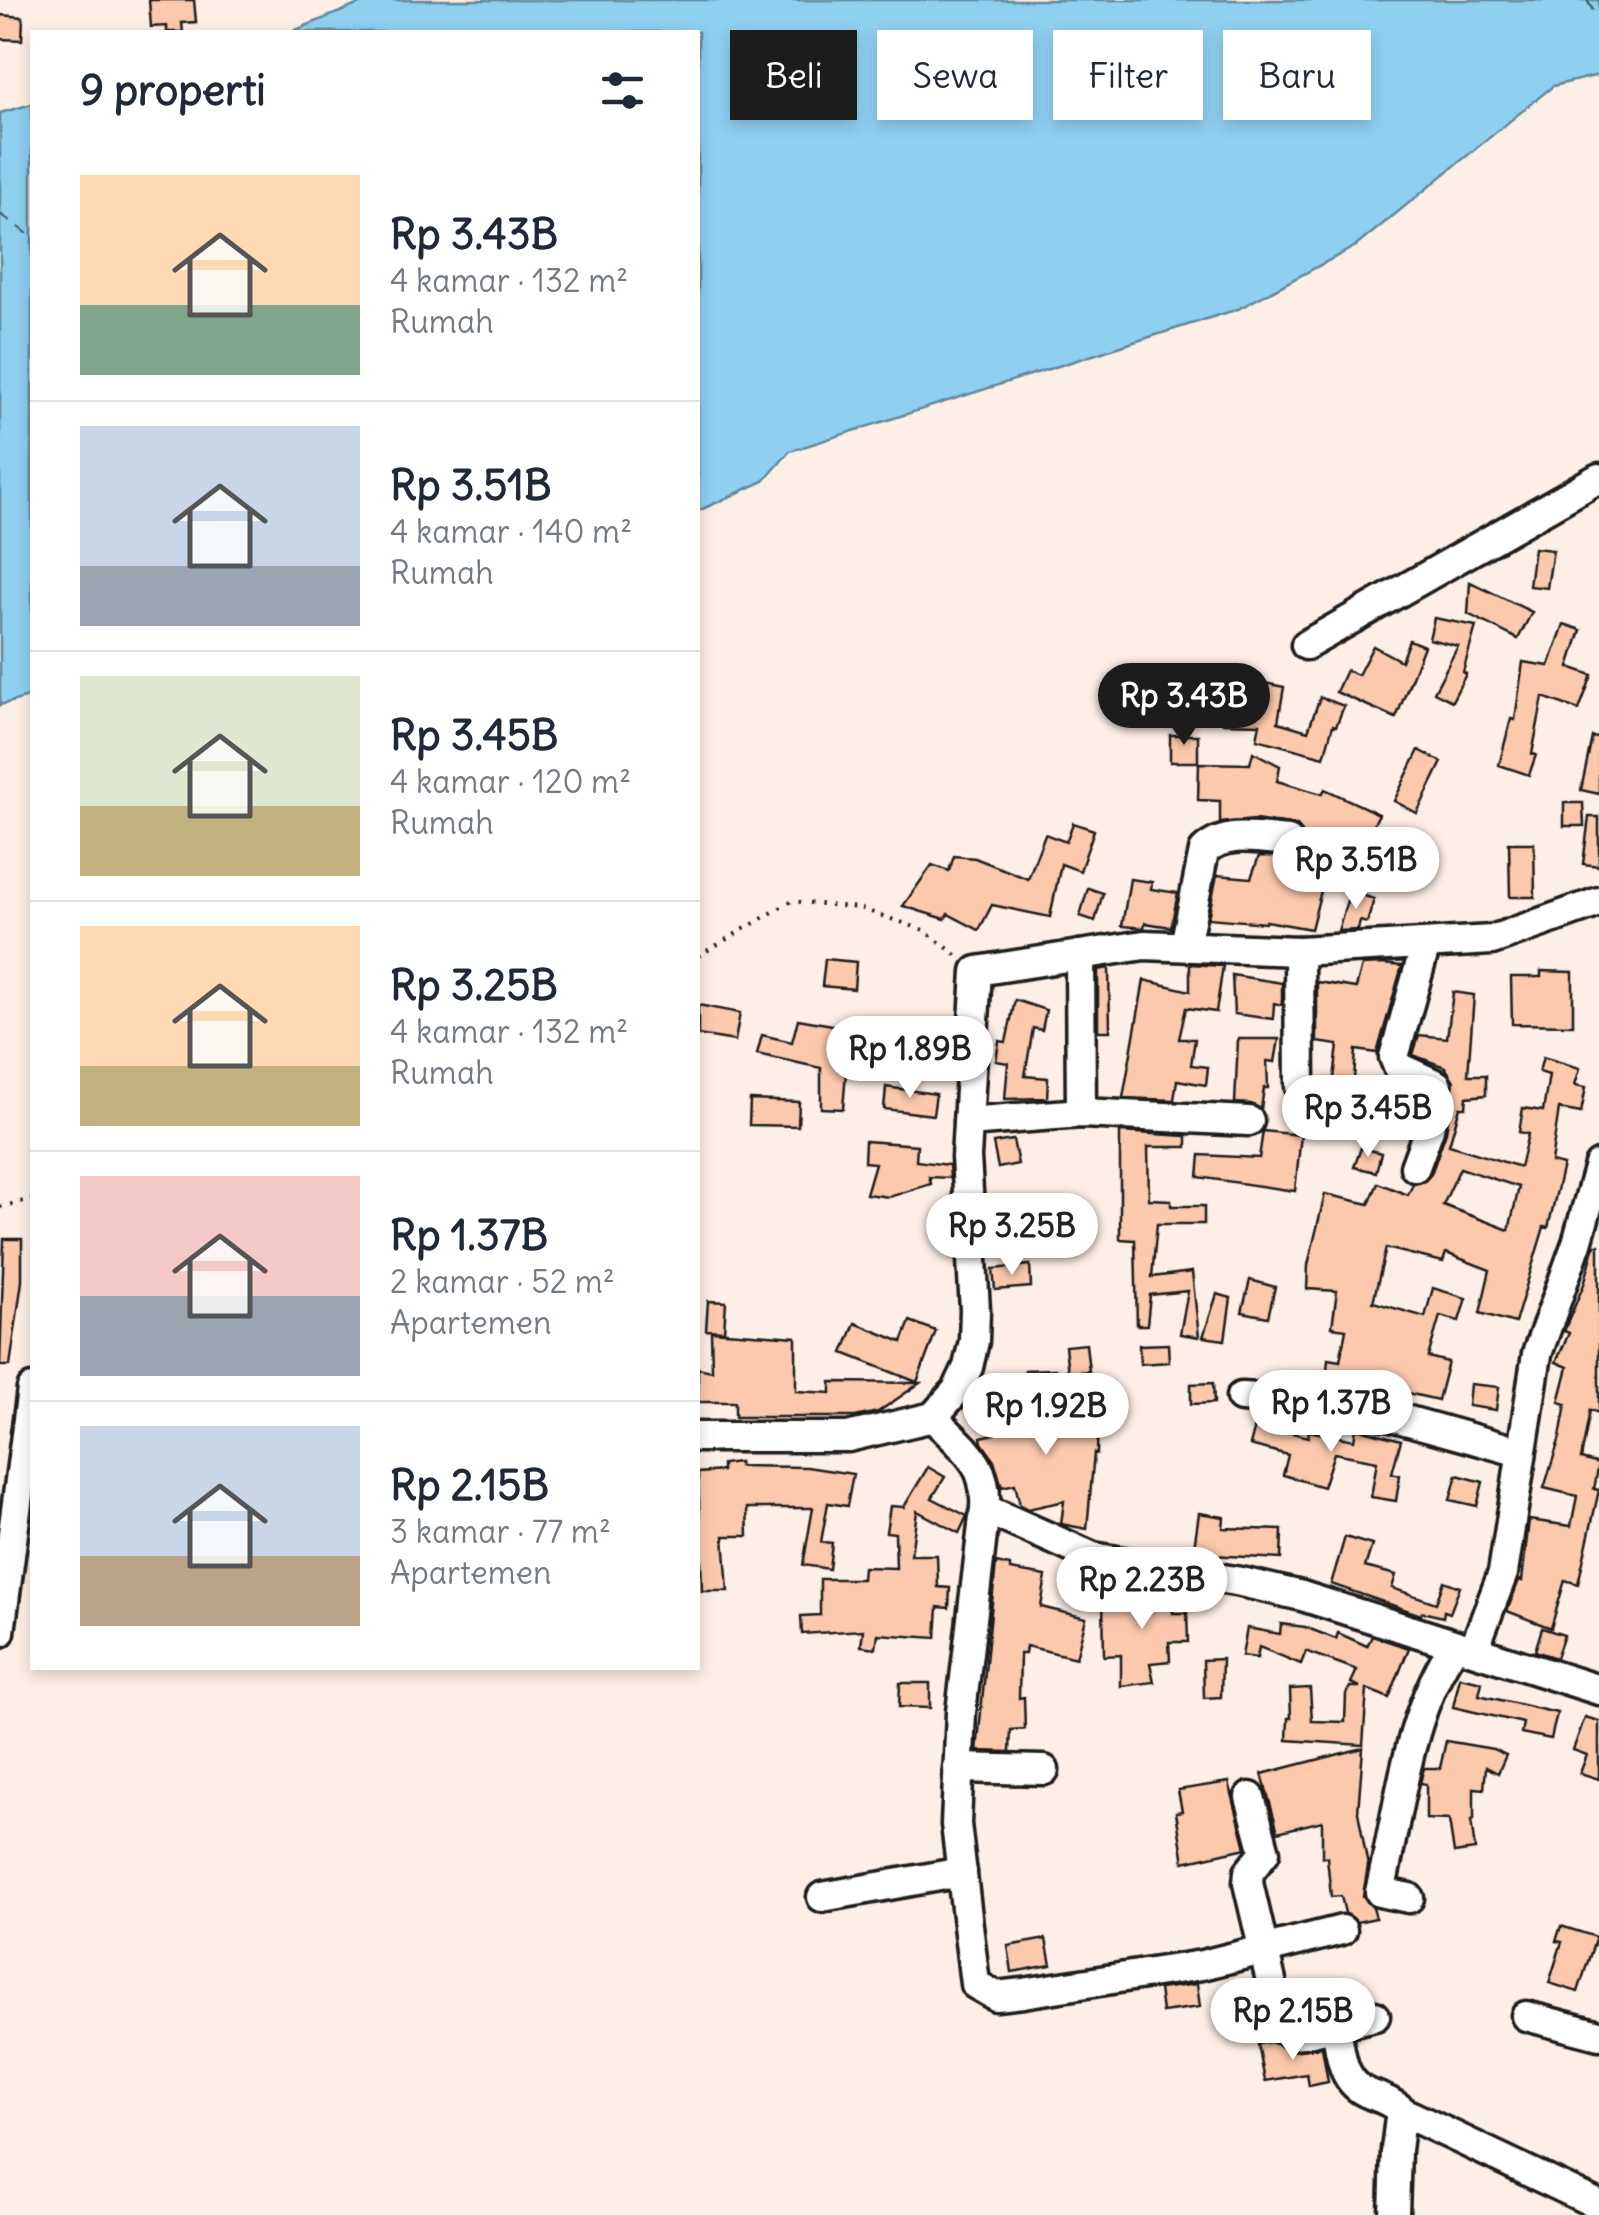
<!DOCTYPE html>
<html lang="id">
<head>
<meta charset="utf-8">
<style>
	body { margin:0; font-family:Delius,sans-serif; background:#f2f2f3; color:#1f2937; height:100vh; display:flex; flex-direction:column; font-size:38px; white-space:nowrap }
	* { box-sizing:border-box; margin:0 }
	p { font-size:32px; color:#747a83 }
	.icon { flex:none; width:55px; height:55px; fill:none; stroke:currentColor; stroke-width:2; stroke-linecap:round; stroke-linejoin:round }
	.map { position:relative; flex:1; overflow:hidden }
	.sheet { position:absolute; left:30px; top:30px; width:670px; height:1640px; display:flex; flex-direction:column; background:#fff; border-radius:0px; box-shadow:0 5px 15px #0003 }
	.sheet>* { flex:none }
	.banner { position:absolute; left:730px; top:30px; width:718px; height:90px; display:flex; gap:20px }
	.price { position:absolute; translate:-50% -85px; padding:0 22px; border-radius:35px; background:#fff; color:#222; font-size:32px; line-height:65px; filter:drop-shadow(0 2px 5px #0008) }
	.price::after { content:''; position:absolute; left:50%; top:60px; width:30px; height:22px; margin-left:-15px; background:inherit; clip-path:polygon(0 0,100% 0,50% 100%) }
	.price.active { background:#1c1c1c; color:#fff }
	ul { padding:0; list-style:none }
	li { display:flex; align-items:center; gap:30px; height:250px; padding:0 50px }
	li+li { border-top:2px solid #e0e1e3 }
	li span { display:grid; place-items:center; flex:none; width:280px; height:200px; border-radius:0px; color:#555 }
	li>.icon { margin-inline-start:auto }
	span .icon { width:120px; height:120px; fill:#fffc; stroke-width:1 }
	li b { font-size:42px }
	h2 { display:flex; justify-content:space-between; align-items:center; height:120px; padding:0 50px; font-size:42px }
	.tag { padding:0 35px; border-radius:0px; background:#fff; box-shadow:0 5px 15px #0003; font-size:35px; line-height:90px }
	.tag.active { background:#1c1c1c; color:#fff }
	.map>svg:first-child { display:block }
	.water { fill:#8fcff0; stroke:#61879b; stroke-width:2.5 }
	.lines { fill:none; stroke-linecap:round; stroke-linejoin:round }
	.ferry { stroke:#445b66; stroke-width:2.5; stroke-dasharray:12 10; stroke-linecap:butt }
	.building { fill:#fcc9ac; stroke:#1c1c1c; stroke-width:2.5; fill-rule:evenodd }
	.minor-casing { stroke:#1c1c1c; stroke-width:35 }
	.path { stroke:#1c1c1c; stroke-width:4; stroke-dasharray:2.5 8; stroke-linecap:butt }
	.minor { stroke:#fff; stroke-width:28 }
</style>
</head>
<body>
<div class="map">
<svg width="1599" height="2215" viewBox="0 0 1599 2215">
	<rect width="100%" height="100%" fill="#feefe6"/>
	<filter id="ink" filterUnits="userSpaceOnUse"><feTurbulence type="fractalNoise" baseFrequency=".01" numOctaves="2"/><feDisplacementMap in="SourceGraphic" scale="20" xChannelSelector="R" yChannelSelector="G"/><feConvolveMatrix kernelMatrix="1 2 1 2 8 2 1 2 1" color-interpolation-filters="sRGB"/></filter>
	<g filter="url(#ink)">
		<g class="water">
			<polygon points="369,0 1599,0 1599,75 1553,86 1356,246 1238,309 790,451 764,481 698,511 698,32 291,32"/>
			<polygon points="32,104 32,696 0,705 0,113"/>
		</g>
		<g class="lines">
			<g class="ferry">
				<polyline points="1587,0 1599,21"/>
				<polyline points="0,214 32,237"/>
			</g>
		</g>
		<g class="building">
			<polygon points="149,0 194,0 196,22 182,23 183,32 167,32 167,26 151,27"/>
			<polygon points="0,15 23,17 22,40 0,39"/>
			<polygon points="1534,548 1553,550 1547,588 1529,586"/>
			<polygon points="1470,582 1532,612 1518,639 1468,614"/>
			<polygon points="1434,618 1476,626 1463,672 1466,674 1452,701 1434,692 1458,646 1429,639"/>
			<polygon points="1564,624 1581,630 1569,667 1592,675 1579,710 1543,697 1532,754 1536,755 1529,775 1499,765 1511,719 1515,720 1523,662 1549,666"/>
			<polygon points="1409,640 1424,646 1396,718 1336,692 1346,670 1358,675 1373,646 1401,661"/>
			<polygon points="1264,683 1284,687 1278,722 1308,731 1320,697 1344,706 1336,726 1333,725 1324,757 1257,739 1260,724 1223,723 1224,693 1262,694"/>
			<rect x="1170" y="735" width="28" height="27"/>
			<polygon points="1592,737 1599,738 1599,794 1581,790"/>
			<polygon points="1419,750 1442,762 1417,813 1394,801"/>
			<polygon points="1253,752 1280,766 1277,781 1322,794 1325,789 1379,814 1355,860 1332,849 1311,929 1266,921 1265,923 1208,918 1217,875 1251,878 1259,856 1294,857 1305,844 1303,833 1297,826 1255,820 1220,823 1220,801 1198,800 1199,763 1250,764"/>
			<polygon points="1564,803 1583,803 1584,826 1564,826"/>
			<polygon points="1589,817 1599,817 1599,866 1583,864"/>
			<polygon points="1073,823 1094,830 1080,871 1061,864 1050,917 992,905 979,930 948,914 945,919 903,906 932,865 949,871 954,856 975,858 1028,879 1045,834 1066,842"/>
			<polygon points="1509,843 1534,843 1535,897 1510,897"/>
			<polygon points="1130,879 1152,882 1151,889 1178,893 1171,927 1145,923 1144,928 1122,926"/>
			<polygon points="1088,888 1103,893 1095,921 1080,916"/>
			<polygon points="1350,891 1374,899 1367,923 1360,921 1358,930 1338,931"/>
			<polygon points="825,959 856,962 854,989 822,986"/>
			<polygon points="1190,964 1223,966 1216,1012 1186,1008 1179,1039 1195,1039 1191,1065 1208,1067 1206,1085 1177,1080 1174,1100 1123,1098 1144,980 1190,991"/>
			<polygon points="1383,964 1402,966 1377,1053 1356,1050 1353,1094 1316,1092 1317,1078 1334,1079 1338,1045 1317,1042 1317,982 1356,988 1362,965"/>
			<polygon points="1109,968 1110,1031 1098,1031 1098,970"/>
			<polygon points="1541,971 1573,972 1573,1025 1512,1024 1511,977 1541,977"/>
			<polygon points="1232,975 1282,983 1282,1005 1274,1003 1273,1019 1234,1014"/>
			<path d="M 1453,992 L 1474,995 L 1468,1075 L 1486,1075 L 1486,1095 L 1467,1097 L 1466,1107 L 1460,1107 L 1449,1145 L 1520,1167 L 1528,1134 L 1519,1132 L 1523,1108 L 1543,1111 L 1549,1075 L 1539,1072 L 1543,1057 L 1580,1068 L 1575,1085 L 1586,1087 L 1581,1113 L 1559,1109 L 1551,1162 L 1563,1165 L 1548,1228 L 1544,1227 L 1515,1323 L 1480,1313 L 1490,1270 L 1446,1253 L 1443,1262 L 1386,1248 L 1373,1302 L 1425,1317 L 1433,1288 L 1466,1298 L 1459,1321 L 1440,1316 L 1428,1357 L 1448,1362 L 1438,1400 L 1359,1382 L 1358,1387 L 1326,1382 L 1328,1359 L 1340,1361 L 1346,1329 L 1332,1327 L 1337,1291 L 1307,1289 L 1308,1265 L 1325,1194 L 1369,1204 L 1378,1183 L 1408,1195 L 1413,1184 L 1425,1181 L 1431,1174 L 1446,1132 L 1454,1081 L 1445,1067 L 1413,1055 L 1419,1035 L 1447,1038 ZM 1460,1168 L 1519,1187 L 1509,1230 L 1443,1205 Z"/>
			<polygon points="1015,1000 1046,1010 1042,1030 1033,1028 1025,1076 1048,1078 1047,1098 1005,1099 1008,1063 996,1061 999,1041 1006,1042"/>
			<polygon points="698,1005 740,1013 735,1041 698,1035"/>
			<polygon points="798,1019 861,1030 860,1041 908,1048 906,1064 847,1059 843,1109 821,1108 821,1068 757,1054 762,1035 792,1042"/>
			<polygon points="1238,1039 1279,1039 1275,1062 1267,1061 1268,1088 1264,1088 1261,1109 1251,1104 1235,1103"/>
			<polygon points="1385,1078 1406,1090 1395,1118 1376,1112"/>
			<polygon points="886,1087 936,1094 933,1115 884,1109"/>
			<polygon points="750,1100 799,1102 798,1126 749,1125"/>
			<polygon points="1263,1131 1301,1135 1295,1191 1198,1177 1200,1155 1259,1158"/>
			<polygon points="1120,1132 1187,1136 1187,1147 1148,1147 1149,1199 1171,1200 1171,1206 1204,1206 1204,1224 1157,1224 1152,1277 1192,1272 1199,1337 1180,1334 1188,1291 1150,1295 1147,1325 1137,1325 1135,1240 1120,1239"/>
			<polygon points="1013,1140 1018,1164 998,1168 993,1143"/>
			<polygon points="865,1141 917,1145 916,1161 949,1165 950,1178 929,1177 931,1184 889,1197 866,1194 875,1163 864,1162"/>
			<polygon points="1361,1148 1381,1153 1376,1172 1354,1167"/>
			<polygon points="998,1204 1040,1211 1085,1214 1083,1250 1032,1248 1033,1237 995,1234"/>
			<polygon points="943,1209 952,1209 954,1254 946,1254"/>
			<polygon points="4,1239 22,1239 22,1281 10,1366 0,1366"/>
			<polygon points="1595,1245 1599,1245 1599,1413 1590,1410 1581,1459 1599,1464 1594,1489 1599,1490 1578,1584 1565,1580 1551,1628 1507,1611 1519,1580 1522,1581 1529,1520 1571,1526 1577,1496 1544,1488 1560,1437 1566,1404 1559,1402 1568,1367 1556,1362 1569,1333 1564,1331 1584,1284"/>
			<polygon points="1030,1265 1031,1287 995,1290 993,1269"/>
			<polygon points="1250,1280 1275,1287 1268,1317 1242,1312"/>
			<polygon points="1217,1294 1231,1298 1225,1340 1203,1337"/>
			<polygon points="708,1301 726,1302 724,1331 706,1330"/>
			<polygon points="910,1321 936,1331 917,1382 843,1353 855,1323 902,1342"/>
			<polygon points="711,1331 796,1337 796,1391 831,1393 831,1382 920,1383 878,1412 855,1417 735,1417 735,1402 698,1402 698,1368 712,1371"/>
			<polygon points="1086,1344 1089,1371 1068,1373 1065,1346"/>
			<polygon points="1168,1344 1169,1362 1140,1364 1139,1345"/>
			<polygon points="1055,1369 1056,1385 1026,1387 1025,1370"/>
			<polygon points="1213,1383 1214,1403 1191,1404 1191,1384"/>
			<polygon points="1470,1384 1499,1387 1496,1410 1468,1406"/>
			<polygon points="1039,1391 1042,1430 1072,1430 1072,1410 1098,1411 1097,1454 1094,1453 1087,1529 1061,1524 1064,1501 1028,1509 1020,1505 1015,1484 1002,1487 994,1460 982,1443 981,1437 995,1434 994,1414 1017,1412 1016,1393"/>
			<polygon points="1258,1415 1270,1416 1269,1427 1308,1437 1309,1431 1354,1440 1356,1428 1401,1440 1392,1473 1400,1475 1396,1501 1371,1497 1377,1461 1334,1453 1323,1487 1283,1475 1288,1455 1250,1445"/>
			<polygon points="739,1462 739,1466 807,1467 853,1474 847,1506 828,1503 821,1542 832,1543 829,1569 803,1565 813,1508 747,1508 748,1536 724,1536 728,1591 702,1591 698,1473 722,1471 722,1464"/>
			<polygon points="928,1467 945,1477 932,1498 967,1516 959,1533 917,1511 911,1555 937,1555 938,1587 950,1588 949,1608 938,1607 936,1638 878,1634 876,1648 861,1646 863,1630 802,1634 801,1616 820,1615 820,1579 862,1579 863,1567 896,1568 895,1533 886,1532 890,1506 904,1507"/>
			<polygon points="1457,1475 1483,1482 1477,1506 1450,1500"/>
			<polygon points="1199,1513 1224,1517 1223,1528 1282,1530 1281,1559 1193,1554"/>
			<polygon points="1345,1537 1372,1545 1365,1567 1396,1575 1392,1588 1436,1603 1444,1581 1460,1587 1450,1613 1444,1611 1443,1617 1422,1612 1421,1615 1331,1584"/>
			<polygon points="996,1563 1010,1566 1010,1570 1046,1576 1041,1607 1086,1618 1076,1658 1026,1646 1025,1654 1020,1654 1019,1698 1024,1697 1025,1729 1011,1730 1010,1752 977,1751"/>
			<polygon points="1142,1588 1173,1588 1173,1613 1187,1613 1188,1642 1169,1642 1170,1661 1150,1663 1154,1682 1121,1686 1121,1655 1104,1656 1103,1598 1142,1601"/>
			<polygon points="1281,1624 1305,1627 1336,1639 1338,1633 1367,1646 1372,1636 1409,1648 1389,1698 1367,1689 1363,1745 1287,1740 1288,1718 1291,1718 1290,1689 1310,1688 1312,1721 1345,1722 1346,1694 1350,1687 1360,1687 1351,1683 1357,1670 1306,1651 1301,1664 1259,1647 1257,1658 1242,1656 1247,1628 1280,1634"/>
			<polygon points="1542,1628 1564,1635 1556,1658 1535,1651"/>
			<polygon points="1222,1659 1221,1697 1204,1698 1203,1660"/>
			<polygon points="1460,1677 1482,1682 1479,1695 1557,1713 1551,1739 1521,1733 1523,1723 1453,1707"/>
			<polygon points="900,1683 930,1683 930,1708 899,1707"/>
			<polygon points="1585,1717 1599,1721 1599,1779 1580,1773 1587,1755 1573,1750"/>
			<polygon points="1446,1741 1493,1749 1506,1755 1498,1773 1486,1767 1484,1789 1474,1788 1474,1820 1471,1820 1475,1850 1454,1853 1449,1820 1426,1819 1426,1784 1420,1783 1424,1768 1440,1768"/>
			<polygon points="1363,1748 1358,1812 1368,1866 1363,1896 1373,1908 1376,1918 1357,1922 1345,1913 1341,1896 1331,1897 1327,1857 1322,1857 1322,1821 1278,1832 1262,1774"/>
			<polygon points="1229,1782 1246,1848 1184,1862 1176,1812 1182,1811 1178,1790"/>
			<polygon points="1561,1926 1596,1937 1578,1992 1549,1983 1562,1942 1556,1941"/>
			<polygon points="1046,1939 1051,1965 1012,1972 1008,1946"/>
			<polygon points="1197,1984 1200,2007 1162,2012 1159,1989"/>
			<polygon points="1271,2042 1292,2051 1322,2047 1328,2082 1309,2086 1307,2074 1265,2081 1258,2044"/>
		</g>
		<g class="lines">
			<defs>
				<g id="minor">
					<polyline points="1306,645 1599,478"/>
					<path d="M 1185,946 L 1204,851 C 1227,830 1259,839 1288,841"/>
					<polyline points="1299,951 1300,1087"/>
					<polyline points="1080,955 1081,1113"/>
					<polyline points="968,1122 1081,1113 1249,1121"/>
					<polyline points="1415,1167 1429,1129 1437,1085 1398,1067 1394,1057 1426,944"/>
					<polyline points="1241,1397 1296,1400 1391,1416 1520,1452"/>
					<path d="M 933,1417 C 963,1449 988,1461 985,1509 L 1093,1557 L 1241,1582 L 1302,1596 L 1599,1690"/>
					<polyline points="698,1437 848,1437 933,1417 957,1390 968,1367 974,1341 975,1310 966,1157 977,971 1144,945 1299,951 1492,940 1599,902"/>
					<polyline points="985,1509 961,1712 956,1824 975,1984 996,1996 1023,1993 1202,1965 1342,1930"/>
					<polyline points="0,1632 32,1389"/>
					<polyline points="1474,1649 1503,1573 1537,1354 1577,1243 1599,1165"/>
					<polyline points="958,1768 1044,1770"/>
					<polyline points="1250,1797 1265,1852 1249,1872 1248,1883 1282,2028 1292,2034 1303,2033 1375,2016"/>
					<polyline points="822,1897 962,1872"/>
					<path d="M 1409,1898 L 1380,1892 C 1399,1813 1407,1713 1455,1645"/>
					<polyline points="1526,2016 1599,2035"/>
					<path d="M 1336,2027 C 1341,2054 1341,2083 1370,2094 C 1383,2099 1394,2103 1405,2113 L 1599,2205"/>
					<polyline points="1394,2215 1396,2150 1401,2110"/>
				</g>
			</defs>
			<use href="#minor" class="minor-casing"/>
			<g class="path">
				<polyline points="698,956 792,901 859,908 924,930 959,957"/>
				<polyline points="0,1207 32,1199"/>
			</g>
			<use href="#minor" class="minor"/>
		</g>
	</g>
</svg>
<b class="price active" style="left:1184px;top:748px">Rp 3.43B</b>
<b class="price" style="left:1356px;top:912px">Rp 3.51B</b>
<b class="price" style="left:910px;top:1101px">Rp 1.89B</b>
<b class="price" style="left:1368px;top:1160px">Rp 3.45B</b>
<b class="price" style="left:1012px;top:1278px">Rp 3.25B</b>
<b class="price" style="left:1331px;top:1455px">Rp 1.37B</b>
<b class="price" style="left:1046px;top:1458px">Rp 1.92B</b>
<b class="price" style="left:1142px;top:1632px">Rp 2.23B</b>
<b class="price" style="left:1293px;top:2063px">Rp 2.15B</b>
<div class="banner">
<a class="tag active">Beli</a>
<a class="tag">Sewa</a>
<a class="tag">Filter</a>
<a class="tag">Baru</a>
</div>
<section class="sheet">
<h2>9 properti<svg class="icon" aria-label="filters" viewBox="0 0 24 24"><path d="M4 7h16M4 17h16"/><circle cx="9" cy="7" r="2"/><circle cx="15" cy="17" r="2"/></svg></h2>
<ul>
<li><span style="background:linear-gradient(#ffd9b3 65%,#7fa58c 0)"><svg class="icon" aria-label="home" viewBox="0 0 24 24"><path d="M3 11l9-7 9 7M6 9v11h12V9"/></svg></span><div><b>Rp 3.43B</b><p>4 kamar · 132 m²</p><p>Rumah</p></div></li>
<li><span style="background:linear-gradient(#c9d6e8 70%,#9aa5b1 0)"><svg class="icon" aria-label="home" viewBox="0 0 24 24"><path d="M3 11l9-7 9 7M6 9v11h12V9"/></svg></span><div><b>Rp 3.51B</b><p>4 kamar · 140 m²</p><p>Rumah</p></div></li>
<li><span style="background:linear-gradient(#dfe7d0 65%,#c2b280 0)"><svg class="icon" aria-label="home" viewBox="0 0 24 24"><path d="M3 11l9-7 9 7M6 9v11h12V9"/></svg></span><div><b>Rp 3.45B</b><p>4 kamar · 120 m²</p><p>Rumah</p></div></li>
<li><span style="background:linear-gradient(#ffd9b3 70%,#c2b280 0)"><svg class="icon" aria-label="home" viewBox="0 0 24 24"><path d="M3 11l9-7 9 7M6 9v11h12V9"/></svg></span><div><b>Rp 3.25B</b><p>4 kamar · 132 m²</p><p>Rumah</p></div></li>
<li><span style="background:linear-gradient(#f6c9c9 60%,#9aa5b1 0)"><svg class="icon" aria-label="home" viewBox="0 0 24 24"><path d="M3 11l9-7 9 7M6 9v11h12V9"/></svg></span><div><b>Rp 1.37B</b><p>2 kamar · 52 m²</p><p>Apartemen</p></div></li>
<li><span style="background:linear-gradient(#c9d6e8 65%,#b9a48a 0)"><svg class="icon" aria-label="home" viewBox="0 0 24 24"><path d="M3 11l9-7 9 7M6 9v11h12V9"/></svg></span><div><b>Rp 2.15B</b><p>3 kamar · 77 m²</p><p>Apartemen</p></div></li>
</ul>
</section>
</div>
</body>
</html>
